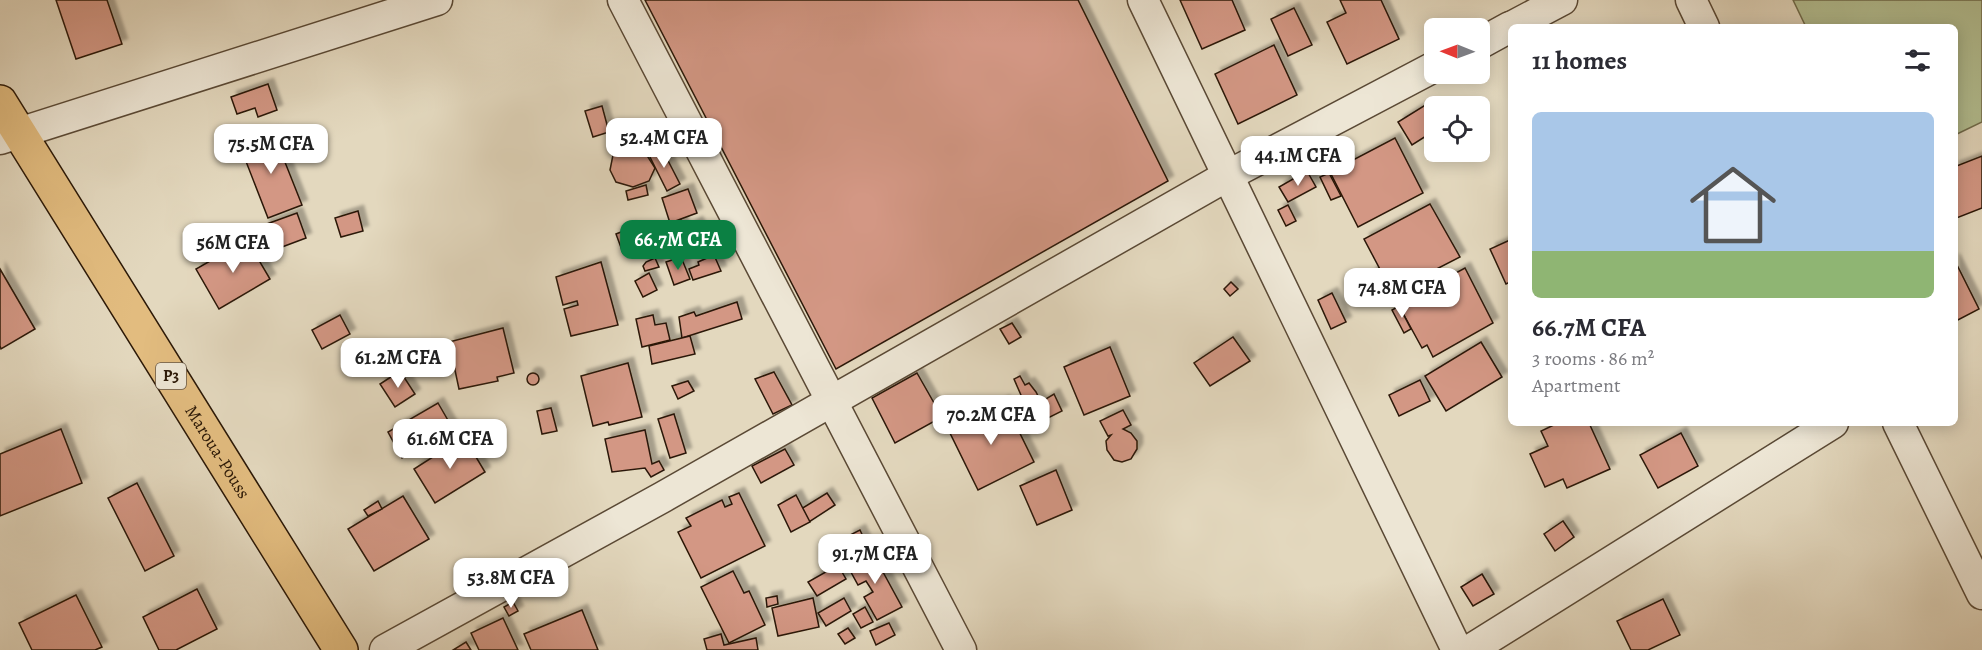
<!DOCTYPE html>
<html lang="en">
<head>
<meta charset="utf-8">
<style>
	body { margin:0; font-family:Alegreya,serif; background:#f7f7f7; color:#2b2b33; height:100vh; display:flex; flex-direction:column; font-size:22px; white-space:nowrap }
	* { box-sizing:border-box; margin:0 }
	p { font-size:20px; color:#7c7c81 }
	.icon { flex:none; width:33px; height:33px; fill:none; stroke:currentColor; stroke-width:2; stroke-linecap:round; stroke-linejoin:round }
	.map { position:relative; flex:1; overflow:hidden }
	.drawer { position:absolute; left:1508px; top:24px; width:450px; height:402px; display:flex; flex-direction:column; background:#fff; border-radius:9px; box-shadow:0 3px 15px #0003 }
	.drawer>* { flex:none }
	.needle { width:39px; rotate:271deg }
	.fabs { position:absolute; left:1424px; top:18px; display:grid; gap:12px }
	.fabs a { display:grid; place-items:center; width:66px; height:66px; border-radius:9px; background:#fff; box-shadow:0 3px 15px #0003; font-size:30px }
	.price { position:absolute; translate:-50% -51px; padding:0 14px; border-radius:12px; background:#fff; color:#222; font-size:20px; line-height:39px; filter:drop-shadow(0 2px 3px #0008) }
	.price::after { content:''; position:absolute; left:50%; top:36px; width:18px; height:14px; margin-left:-9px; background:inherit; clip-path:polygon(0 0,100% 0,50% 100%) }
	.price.current { background:#0b8043; color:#fff }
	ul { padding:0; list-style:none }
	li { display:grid; align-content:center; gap:12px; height:318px; padding:0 24px }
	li+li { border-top:2px solid #e1e1e2 }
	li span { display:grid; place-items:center; height:186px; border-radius:9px; color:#555 }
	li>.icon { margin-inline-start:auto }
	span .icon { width:108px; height:108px; fill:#fffc; stroke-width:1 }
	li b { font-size:26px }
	h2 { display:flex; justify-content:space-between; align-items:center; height:72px; padding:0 24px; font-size:26px }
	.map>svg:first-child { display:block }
	.green { fill:#b3bf92; stroke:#706c4c; stroke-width:1.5 }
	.building { fill:#d39784; stroke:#2c1907; stroke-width:1.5; filter:url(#shadow) }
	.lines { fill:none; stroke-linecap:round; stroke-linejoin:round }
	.street-casing { stroke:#5a4935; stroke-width:33 }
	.primary-casing { stroke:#2c1907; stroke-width:36 }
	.street { stroke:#ede6d5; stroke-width:30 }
	.primary { stroke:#e2bc7f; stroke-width:33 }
	.labels { text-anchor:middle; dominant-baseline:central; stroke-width:4.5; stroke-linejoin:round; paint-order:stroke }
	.shield { fill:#ede6d5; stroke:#665645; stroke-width:1.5 }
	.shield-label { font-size:16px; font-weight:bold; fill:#2c1907 }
	.street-label { font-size:18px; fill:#2c1907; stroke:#ede6d5 }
</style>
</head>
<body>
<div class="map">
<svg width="1982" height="650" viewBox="0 0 1982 650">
	<defs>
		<filter id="shadow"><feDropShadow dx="5.5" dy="-5.5" stdDeviation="1.5" flood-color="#0004"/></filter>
	</defs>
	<rect width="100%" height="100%" fill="#e3d8be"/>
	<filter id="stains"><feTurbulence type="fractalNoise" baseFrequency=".00333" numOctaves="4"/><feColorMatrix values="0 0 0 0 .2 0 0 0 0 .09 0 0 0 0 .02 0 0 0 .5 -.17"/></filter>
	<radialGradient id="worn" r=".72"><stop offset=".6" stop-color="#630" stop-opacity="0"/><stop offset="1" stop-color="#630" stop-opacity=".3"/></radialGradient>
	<polygon class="green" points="1793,0 1982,0 1982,122 1955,135 1954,27 1806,27"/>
	<g class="building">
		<polygon points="56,0 107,0 122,44 76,59"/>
		<polygon points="645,0 1078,0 1168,181 836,369"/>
		<polygon points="1180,0 1232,0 1245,30 1202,49"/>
		<polygon points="1340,0 1381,0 1399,39 1347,64 1327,22 1346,13"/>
		<polygon points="1294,8 1312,45 1288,56 1271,19"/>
		<polygon points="1274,45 1297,95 1238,124 1215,74"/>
		<polygon points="268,84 277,110 258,117 255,108 237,114 231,97"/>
		<polygon points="1427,104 1434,116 1434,131 1412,145 1398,122"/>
		<polygon points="602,106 609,132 593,137 585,111"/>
		<polygon points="273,132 302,205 268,218 240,146"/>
		<polygon points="1395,138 1423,193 1358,227 1330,172"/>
		<polygon points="641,146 655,168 649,181 633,187 616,182 610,170 613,155 624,147"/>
		<polygon points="661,147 680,184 667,191 648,153"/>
		<polygon points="1982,156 1982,208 1954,219 1954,167"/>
		<polygon points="1307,171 1316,187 1288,202 1279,187"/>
		<polygon points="1329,173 1341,196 1331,200 1320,177"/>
		<polygon points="646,185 648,195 628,200 626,191"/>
		<polygon points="688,189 697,213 670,223 662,198"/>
		<polygon points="1430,204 1460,257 1392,292 1364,239"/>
		<polygon points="1288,205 1296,221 1286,226 1278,210"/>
		<polygon points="358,211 363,231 341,237 335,218"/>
		<polygon points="297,213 306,238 274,250 264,225"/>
		<polygon points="681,220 685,229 697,222 706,238 691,246 696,254 691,257 685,247 690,244 688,241 679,246 673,235 670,237 668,232 671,230 668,227"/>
		<polygon points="631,228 638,247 623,253 616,234"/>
		<polygon points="247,240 270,279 219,309 196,269"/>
		<polygon points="1510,240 1510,282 1506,284 1490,249"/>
		<polygon points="714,255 721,271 693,280 689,269 699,265 698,262"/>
		<polygon points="681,257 690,279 674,285 666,262"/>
		<polygon points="655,258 659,267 645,271 643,266 646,262"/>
		<polygon points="1954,259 1979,309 1954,322"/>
		<polygon points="601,262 618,325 571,336 564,309 578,305 577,301 563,305 556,277"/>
		<polygon points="1379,268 1390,289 1381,294 1371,273"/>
		<polygon points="1465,268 1493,323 1433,357 1427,345 1422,348 1398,304"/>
		<polygon points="0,269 35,329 1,349 0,346"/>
		<polygon points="649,273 657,290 643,297 635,281"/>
		<polygon points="1231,282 1238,289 1230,296 1224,289"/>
		<polygon points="1332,293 1346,322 1331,329 1318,300"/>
		<polygon points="737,302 742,319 682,338 679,317 694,312 696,316"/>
		<polygon points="1399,306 1411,329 1404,333 1392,310"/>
		<polygon points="340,315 350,334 322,349 312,330"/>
		<polygon points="653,315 655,325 666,323 670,340 642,347 636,319"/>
		<polygon points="1012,323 1021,337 1009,344 1000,329"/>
		<polygon points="503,328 514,373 497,377 498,381 459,389 449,342"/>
		<polygon points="690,336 695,354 652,364 649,346"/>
		<polygon points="1233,337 1250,361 1210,386 1194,363"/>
		<polygon points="1481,342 1502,377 1446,411 1425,376"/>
		<polygon points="1110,347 1130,396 1084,415 1064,367"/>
		<polygon points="628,363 642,417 609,425 608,422 593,426 581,376"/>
		<polygon points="400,371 415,394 395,407 380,384"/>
		<polygon points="774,372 792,405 773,414 755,379"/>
		<polygon points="917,373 942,417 895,443 872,398"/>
		<circle cx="533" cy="379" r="6"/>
		<polygon points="1020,376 1025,385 1029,383 1036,392 1041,402 1054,394 1062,411 1034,425 1014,379"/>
		<polygon points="1420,380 1430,401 1399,416 1389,395"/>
		<polygon points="688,381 694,391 678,399 672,386"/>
		<polygon points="1004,401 1034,462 978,490 948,429"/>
		<polygon points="438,403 453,429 402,458 388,432"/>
		<polygon points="551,408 557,431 542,434 537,411"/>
		<polygon points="1123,410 1131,425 1123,429 1131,433 1137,441 1137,449 1131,459 1122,462 1114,460 1107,450 1106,441 1111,435 1108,436 1100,421"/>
		<polygon points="674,414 686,453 670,458 658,419"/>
		<polygon points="1558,423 1589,423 1610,469 1567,488 1563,479 1545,487 1530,454 1548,446 1541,431"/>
		<polygon points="61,429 82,483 0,516 0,454"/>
		<polygon points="645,430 652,464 659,461 664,470 651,477 645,468 612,472 605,439"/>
		<polygon points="1681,433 1698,466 1658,488 1640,455"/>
		<polygon points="464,437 485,472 435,503 414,469"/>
		<polygon points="785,449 794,465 761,483 752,466"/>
		<polygon points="1056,470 1072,510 1037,525 1020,486"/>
		<polygon points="137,483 174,556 145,571 108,498"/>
		<polygon points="739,493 765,546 701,578 678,532 691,526 686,518 722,500 725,507 732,504 729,497"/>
		<polygon points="827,493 835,505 809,522 801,509"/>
		<polygon points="796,495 810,522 791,532 778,505"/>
		<polygon points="403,496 429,539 374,571 348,529"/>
		<polygon points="378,501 382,509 368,516 364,510"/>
		<polygon points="1563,521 1574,537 1555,551 1544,534"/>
		<polygon points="860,530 866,543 854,549 848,536"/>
		<polygon points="871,550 902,607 877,620 864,597 873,592 866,581 858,585 846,563"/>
		<polygon points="838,565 846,579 817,596 808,582"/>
		<polygon points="733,571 744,593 749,591 765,625 729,643 701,587"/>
		<polygon points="1482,574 1494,594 1473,606 1461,587"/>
		<polygon points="197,589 217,629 176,650 159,650 143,617"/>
		<polygon points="76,595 102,647 95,650 32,650 19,623"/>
		<polygon points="777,596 778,604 767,607 766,598"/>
		<polygon points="813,598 819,627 778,636 772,608"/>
		<polygon points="844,598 851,611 826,626 818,613"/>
		<polygon points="1663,599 1680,635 1648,650 1631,650 1617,621"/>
		<polygon points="513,602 518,611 509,616 504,607"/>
		<polygon points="865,607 873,622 861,628 853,614"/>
		<polygon points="582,610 598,650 531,650 524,634"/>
		<polygon points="503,618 518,650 479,650 471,633"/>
		<polygon points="889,623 895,635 876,645 870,631"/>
		<polygon points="848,628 855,638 845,644 838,634"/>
		<polygon points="721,634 724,645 756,638 758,650 707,650 704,639"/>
		<polygon points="466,642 471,650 453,650"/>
	</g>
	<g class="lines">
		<defs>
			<g id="street">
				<polyline points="623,0 961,650"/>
				<polyline points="1143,0 1457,650"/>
				<polyline points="1691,0 1704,27"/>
				<polyline points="1511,27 1562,0"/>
				<polyline points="1479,44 1510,27"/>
				<polyline points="0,139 437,0"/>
				<polyline points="1898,423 1982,594"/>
				<polyline points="385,650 663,497 1227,176 1434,67"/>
				<polyline points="1470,650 1833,423"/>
			</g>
			<g id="primary">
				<path id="s1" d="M 0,102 L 341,650"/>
			</g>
		</defs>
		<use href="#street" class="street-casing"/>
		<use href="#primary" class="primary-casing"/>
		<use href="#street" class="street"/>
		<use href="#primary" class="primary"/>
	</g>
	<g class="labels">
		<rect class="shield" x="156" y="363" width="30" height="26" rx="4.5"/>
		<g class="shield-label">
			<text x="171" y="376">P3</text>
		</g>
		<g class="street-label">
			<text stroke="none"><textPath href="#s1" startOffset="412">Maroua-Pouss</textPath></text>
		</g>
	</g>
	<rect width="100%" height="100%" filter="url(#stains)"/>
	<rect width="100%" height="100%" fill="url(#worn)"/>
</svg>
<div class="fabs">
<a><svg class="needle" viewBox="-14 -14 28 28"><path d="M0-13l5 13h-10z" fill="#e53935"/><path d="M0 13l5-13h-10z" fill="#7c7c81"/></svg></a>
<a><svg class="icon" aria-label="locate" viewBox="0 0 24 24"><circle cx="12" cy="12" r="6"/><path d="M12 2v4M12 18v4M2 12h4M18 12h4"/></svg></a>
</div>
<b class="price" style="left:664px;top:169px">52.4M CFA</b>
<b class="price" style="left:271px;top:175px">75.5M CFA</b>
<b class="price" style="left:1298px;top:187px">44.1M CFA</b>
<b class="price current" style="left:678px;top:271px">66.7M CFA</b>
<b class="price" style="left:233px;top:274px">56M CFA</b>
<b class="price" style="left:1402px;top:319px">74.8M CFA</b>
<b class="price" style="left:398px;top:389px">61.2M CFA</b>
<b class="price" style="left:991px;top:446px">70.2M CFA</b>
<b class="price" style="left:450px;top:470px">61.6M CFA</b>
<b class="price" style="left:875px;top:585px">91.7M CFA</b>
<b class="price" style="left:511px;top:609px">53.8M CFA</b>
<section class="drawer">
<h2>11 homes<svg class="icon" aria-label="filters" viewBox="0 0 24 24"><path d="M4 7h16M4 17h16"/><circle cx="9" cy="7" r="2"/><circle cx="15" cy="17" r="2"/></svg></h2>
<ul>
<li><span style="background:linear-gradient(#a9c7e8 75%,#8fb573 0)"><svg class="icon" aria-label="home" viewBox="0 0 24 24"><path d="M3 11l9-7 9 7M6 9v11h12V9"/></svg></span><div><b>66.7M CFA</b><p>3 rooms · 86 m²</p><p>Apartment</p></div></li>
</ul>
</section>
</div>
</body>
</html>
